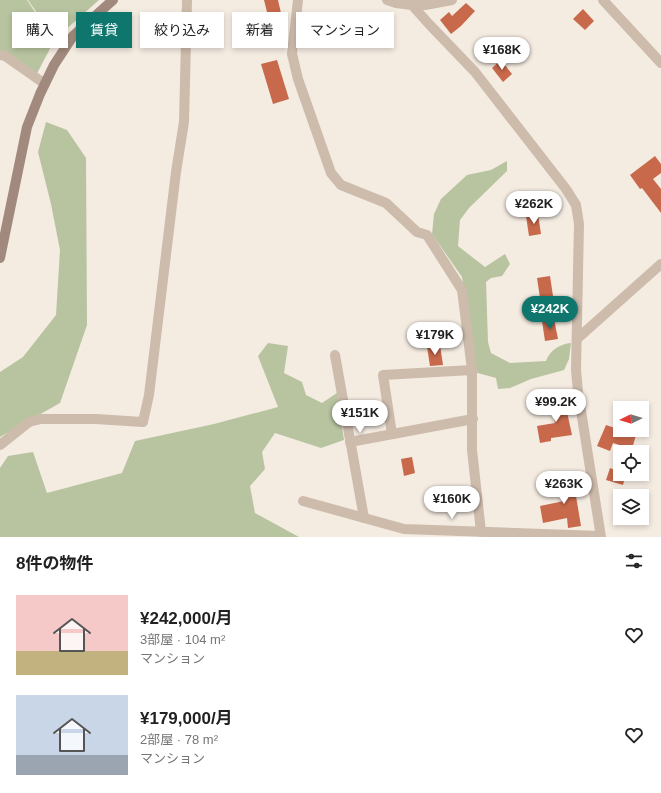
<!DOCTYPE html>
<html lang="ja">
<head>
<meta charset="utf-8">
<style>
	body { margin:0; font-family:Arial,"Noto Sans JP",sans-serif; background:#f2f2f2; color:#222; height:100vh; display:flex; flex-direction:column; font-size:15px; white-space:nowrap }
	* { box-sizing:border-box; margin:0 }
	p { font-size:13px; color:#767676 }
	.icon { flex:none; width:22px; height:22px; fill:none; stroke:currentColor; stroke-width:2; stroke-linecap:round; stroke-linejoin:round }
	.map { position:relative; height:537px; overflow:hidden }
	.details { display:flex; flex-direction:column; background:#fff; flex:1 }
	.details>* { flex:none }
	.guide { position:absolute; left:12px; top:12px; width:400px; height:36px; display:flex; gap:8px }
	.needle { width:26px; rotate:265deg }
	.buttons { position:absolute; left:613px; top:401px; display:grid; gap:8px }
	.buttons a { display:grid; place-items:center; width:36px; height:36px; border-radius:0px; background:#fff; box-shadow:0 2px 6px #0003; font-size:20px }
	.price { position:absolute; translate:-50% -34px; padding:0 9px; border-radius:14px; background:#fff; color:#222; font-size:13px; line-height:26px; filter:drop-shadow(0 1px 2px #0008) }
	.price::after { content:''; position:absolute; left:50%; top:24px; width:12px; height:9px; margin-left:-6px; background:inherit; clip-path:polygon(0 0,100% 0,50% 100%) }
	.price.selected { background:#0f766e; color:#fff }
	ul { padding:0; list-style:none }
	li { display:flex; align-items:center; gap:12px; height:100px; padding:0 16px }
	li span { display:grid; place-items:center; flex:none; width:112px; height:80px; border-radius:0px; color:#555 }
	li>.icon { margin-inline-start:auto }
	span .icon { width:48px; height:48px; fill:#fffc; stroke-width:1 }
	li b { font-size:17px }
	h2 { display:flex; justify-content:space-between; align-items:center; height:48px; padding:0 16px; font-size:17px }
	.chip { padding:0 14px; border-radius:0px; background:#fff; box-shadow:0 2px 6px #0003; font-size:14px; line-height:36px }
	.chip.selected { background:#0f766e; color:#fff }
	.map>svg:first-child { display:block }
	.green { fill:#b8c4a0 }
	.building { fill:#c8694b }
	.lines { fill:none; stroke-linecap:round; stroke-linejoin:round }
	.street { stroke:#cdbbac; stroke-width:10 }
	.secondary { stroke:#a18a7d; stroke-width:10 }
</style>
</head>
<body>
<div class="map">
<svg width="661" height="537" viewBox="0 0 661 537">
	<rect width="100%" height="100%" fill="#f4ebe1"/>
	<g class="green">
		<polygon points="0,0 27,0 54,41 33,81 0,56"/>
		<polygon points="28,0 99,0 55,39"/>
		<polygon points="46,122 67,130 86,158 87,325 60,403 0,437 0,372 23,357 56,315 60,250 51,204 38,152"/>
		<path d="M 507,161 L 507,171 L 469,208 L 460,220 L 458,246 L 485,267 L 505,254 L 510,264 L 502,276 L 491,278 L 486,282 L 488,342 L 491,353 L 510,363 L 546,361 C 550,350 560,344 571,343 L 569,359 L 564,370 L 531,379 L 510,388 L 498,389 L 496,378 L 474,372 L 472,344 L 462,277 L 432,234 L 434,214 L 441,199 L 467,175 L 491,170 Z"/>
		<polygon points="268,343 288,346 284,373 302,382 306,395 322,403 337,393 344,440 321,448 275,433 262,452 265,469 250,486 255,513 299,537 0,537 0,468 8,456 33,452 47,493 122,473 135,441 214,424 278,407 258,356"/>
	</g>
	<g class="building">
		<polygon points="264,0 278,0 281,13 268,16"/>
		<polygon points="466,3 475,11 461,26 451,34 440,20 449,12 452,16"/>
		<polygon points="583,9 594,21 585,30 573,19"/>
		<polygon points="277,60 289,99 273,104 261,64"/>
		<polygon points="501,60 512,74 503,82 492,68"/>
		<polygon points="655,156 661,164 661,173 653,179 661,189 661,213 642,188 640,189 630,175"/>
		<polygon points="538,214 541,234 529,236 526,216"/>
		<polygon points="550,276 553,296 540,298 537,278"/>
		<polygon points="554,319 558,339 545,341 542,321"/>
		<polygon points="440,345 443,365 430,366 427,347"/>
		<polygon points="564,398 572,435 551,438 551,441 540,443 537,426 555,423 551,400"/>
		<polygon points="606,425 636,435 632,449 613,443 610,451 597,446"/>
		<polygon points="412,457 415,473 404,476 401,459"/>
		<polygon points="610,468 620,472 620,474 626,474 623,485 606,480"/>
		<polygon points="572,472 581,526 568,528 567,518 543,523 540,506 564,501 560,474"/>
	</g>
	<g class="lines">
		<g class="street">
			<polyline points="298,0 292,54 298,79 331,173 341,185 386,203 417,232 427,235 462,290 472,370 472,450 481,532"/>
			<polyline points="387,0 396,3 412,5 428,23 475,72 566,189 576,205 579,224 576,370 578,392 601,537"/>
			<polyline points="603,0 661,63"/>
			<polyline points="412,5 425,5 452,0"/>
			<polyline points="0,55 5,56 45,84"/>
			<polyline points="578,338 661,264"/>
			<polyline points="335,355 364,518"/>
			<polyline points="392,434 383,375 472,370"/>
			<polyline points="350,442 473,419"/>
			<polyline points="0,445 29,422 41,419 96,419 143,422 149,395 176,172 184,122 187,0"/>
			<polyline points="303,501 404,529 600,536"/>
		</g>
		<polyline class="secondary" points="0,258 27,127 40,94 54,65 73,36 113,0"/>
	</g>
</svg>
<div class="buttons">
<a><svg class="needle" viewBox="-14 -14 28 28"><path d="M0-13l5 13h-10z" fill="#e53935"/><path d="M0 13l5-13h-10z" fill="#767676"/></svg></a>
<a><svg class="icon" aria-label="locate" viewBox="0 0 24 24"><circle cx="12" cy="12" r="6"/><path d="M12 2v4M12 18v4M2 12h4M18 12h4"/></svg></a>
<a><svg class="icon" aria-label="layers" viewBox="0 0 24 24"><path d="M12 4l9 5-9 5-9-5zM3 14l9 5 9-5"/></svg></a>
</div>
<b class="price" style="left:502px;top:71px">¥168K</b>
<b class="price" style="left:534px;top:225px">¥262K</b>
<b class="price selected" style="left:550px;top:330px">¥242K</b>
<b class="price" style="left:435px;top:356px">¥179K</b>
<b class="price" style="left:556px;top:423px">¥99.2K</b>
<b class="price" style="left:360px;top:434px">¥151K</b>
<b class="price" style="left:564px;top:505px">¥263K</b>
<b class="price" style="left:452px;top:520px">¥160K</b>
<div class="guide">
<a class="chip">購入</a>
<a class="chip selected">賃貸</a>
<a class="chip">絞り込み</a>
<a class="chip">新着</a>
<a class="chip">マンション</a>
</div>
</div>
<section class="details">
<h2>8件の物件<svg class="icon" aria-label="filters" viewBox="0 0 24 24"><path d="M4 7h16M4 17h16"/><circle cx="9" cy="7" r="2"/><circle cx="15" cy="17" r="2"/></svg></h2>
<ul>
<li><span style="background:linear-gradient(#f6c9c9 70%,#c2b280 0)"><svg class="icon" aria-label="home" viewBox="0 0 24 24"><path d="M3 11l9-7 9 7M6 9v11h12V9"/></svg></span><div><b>¥242,000/月</b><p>3部屋 · 104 m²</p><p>マンション</p></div><svg class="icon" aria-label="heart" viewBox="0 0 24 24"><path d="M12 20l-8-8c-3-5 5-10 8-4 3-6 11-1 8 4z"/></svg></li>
<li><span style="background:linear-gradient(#c9d6e8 75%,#9aa5b1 0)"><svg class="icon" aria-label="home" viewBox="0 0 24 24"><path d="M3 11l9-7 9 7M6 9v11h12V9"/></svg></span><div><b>¥179,000/月</b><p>2部屋 · 78 m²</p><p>マンション</p></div><svg class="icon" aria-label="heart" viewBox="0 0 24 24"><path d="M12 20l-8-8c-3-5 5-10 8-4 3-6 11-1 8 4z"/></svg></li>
</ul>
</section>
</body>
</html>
